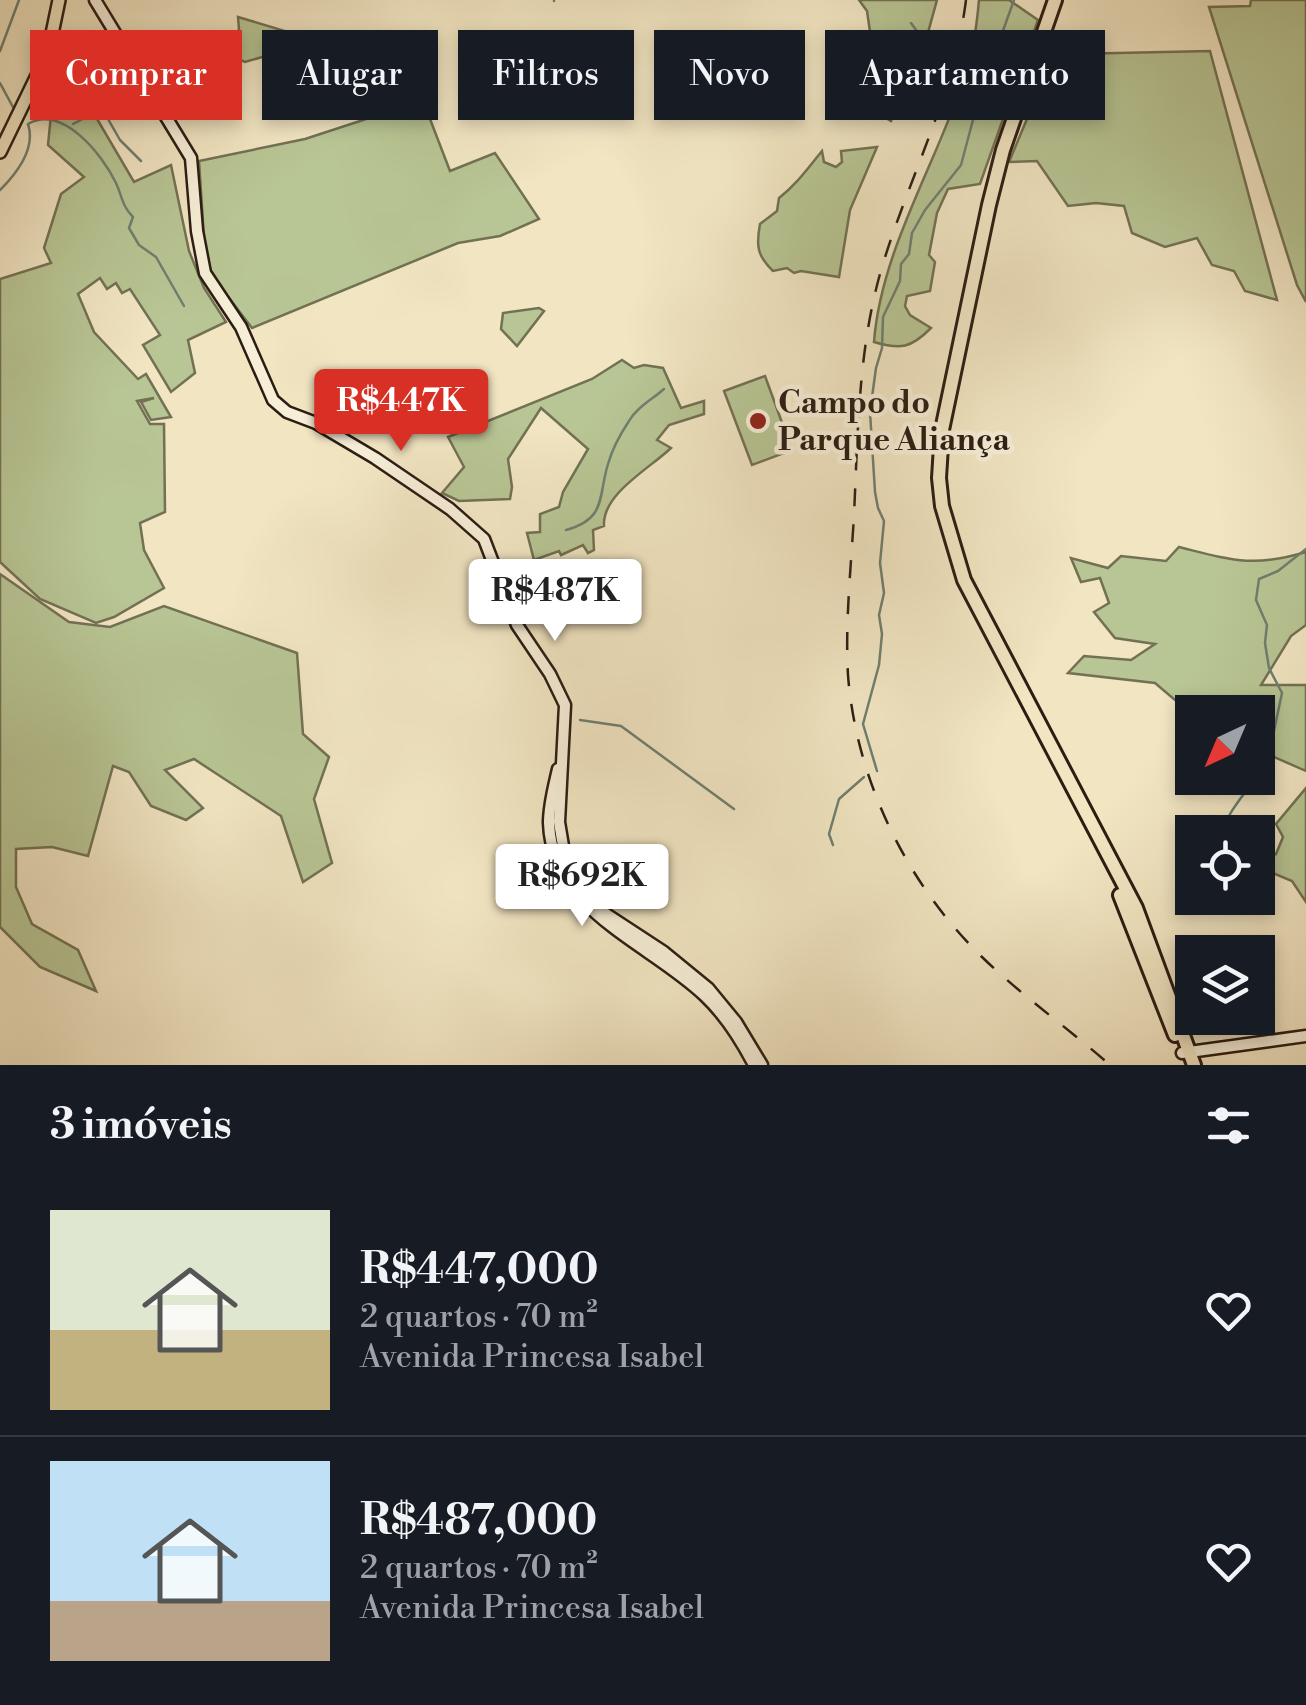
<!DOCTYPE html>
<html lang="pt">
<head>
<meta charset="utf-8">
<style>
	body { margin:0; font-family:"Libre Bodoni",serif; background:#242831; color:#f1f3f6; height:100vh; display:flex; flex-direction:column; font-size:38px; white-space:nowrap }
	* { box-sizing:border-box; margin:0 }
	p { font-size:32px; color:#9ea1a6 }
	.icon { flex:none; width:55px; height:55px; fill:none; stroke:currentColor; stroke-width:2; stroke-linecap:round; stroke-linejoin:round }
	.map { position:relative; height:1065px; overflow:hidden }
	.drawer { display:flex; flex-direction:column; background:#171b24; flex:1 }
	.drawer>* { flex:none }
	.hud { position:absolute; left:30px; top:30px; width:1248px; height:90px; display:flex; gap:20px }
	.needle { width:65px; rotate:224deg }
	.tools { position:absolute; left:1175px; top:695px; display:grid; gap:20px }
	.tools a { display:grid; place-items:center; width:100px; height:100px; border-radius:0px; background:#171b24; box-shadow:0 5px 15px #0003; font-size:50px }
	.price { position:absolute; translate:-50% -85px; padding:0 22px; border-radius:10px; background:#fff; color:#222; font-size:32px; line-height:65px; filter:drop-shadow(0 2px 5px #0008) }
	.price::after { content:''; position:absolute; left:50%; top:60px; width:30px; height:22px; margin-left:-15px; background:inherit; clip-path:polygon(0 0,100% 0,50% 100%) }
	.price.selected { background:#d93025; color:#fff }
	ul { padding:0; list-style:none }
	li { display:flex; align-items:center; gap:30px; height:250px; padding:0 50px }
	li+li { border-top:2px solid #363941 }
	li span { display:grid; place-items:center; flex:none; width:280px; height:200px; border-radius:0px; color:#555 }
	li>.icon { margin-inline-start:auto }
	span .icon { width:120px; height:120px; fill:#fffc; stroke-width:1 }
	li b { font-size:42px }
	h2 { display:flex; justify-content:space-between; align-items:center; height:120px; padding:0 50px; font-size:42px }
	.tag { padding:0 35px; border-radius:0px; background:#171b24; box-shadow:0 5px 15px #0003; font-size:35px; line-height:90px }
	.tag.selected { background:#d93025; color:#fff }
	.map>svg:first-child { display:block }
	.green { fill:#b8c594; stroke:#727154; stroke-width:2.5 }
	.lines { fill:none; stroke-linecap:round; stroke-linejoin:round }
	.stream { stroke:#6f7f70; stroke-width:2.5 }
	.secondary-casing { stroke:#2c1d13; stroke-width:15 }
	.primary-casing { stroke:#2c1d13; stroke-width:16 }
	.highway-casing { stroke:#2c1d13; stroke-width:18 }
	.secondary { stroke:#f6eed7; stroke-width:10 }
	.primary { stroke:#f1e5c2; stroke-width:11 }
	.highway { stroke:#f1e5c2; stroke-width:12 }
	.rail { stroke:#2c1d13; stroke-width:2.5; stroke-dasharray:18 18; stroke-linecap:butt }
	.poi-dot { fill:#8f2418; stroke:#f6eed7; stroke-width:4 }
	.labels { text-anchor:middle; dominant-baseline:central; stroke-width:9; stroke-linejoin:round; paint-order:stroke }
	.poi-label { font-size:32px; font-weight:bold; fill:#2c1d13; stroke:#f6eed7; text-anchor:start }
</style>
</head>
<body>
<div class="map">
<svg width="1306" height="1065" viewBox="0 0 1306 1065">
	<rect width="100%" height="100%" fill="#f1e5c2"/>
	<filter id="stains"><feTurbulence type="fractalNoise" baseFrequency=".002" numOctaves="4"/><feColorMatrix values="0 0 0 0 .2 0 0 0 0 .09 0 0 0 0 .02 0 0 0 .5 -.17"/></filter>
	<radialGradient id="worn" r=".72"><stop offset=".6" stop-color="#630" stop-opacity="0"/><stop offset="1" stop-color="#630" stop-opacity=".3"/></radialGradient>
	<g class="green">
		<path d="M 859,0 L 937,0 L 924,47 L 891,121 L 867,107 L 864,101 C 881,101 889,93 894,78 L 876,73 L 867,11 Z"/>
		<path d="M 979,0 L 1009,0 L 1038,20 L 980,184 L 948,189 L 937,213 L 929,255 L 935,262 L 930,291 L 907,296 L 905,306 L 910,315 L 931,328 C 911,348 901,350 874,342 C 881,248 940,158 967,69 C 974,47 977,23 979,0 Z"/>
		<polygon points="1251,0 1306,0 1306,302 1297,285 1209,7 1250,6"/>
		<polygon points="238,17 434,76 425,106 450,171 495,153 539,219 500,236 458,243 252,328 206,268 199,161 305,139 397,109 392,87 276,115 270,95 340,61 290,49 245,62 225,54 239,29"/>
		<polygon points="1210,51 1277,300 1245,291 1234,271 1212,265 1197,238 1165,247 1132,233 1124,206 1096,203 1068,206 1037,161 1009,162 1044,78 1071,54"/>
		<polygon points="73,78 134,182 171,165 189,251 204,288 226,322 188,340 195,373 171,392 143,345 160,335 130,289 122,293 116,283 107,289 100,278 78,294 94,332 138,379 146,374 171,417 151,420 141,402 154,398 137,401 150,424 164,424 165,512 140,523 144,550 164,588 114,617 96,623 40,599 0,562 0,279 51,263 44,248 61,194 84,177 48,145 51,115"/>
		<path d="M 877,147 L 850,210 L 839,277 L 801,271 L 794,273 L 787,268 L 773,271 C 757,256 756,245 760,224 L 777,211 L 779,198 C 797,184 808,168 822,151 L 824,162 L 836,167 L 842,162 L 841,151 Z"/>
		<polygon points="539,308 544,311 517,346 501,329 503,313"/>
		<path d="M 622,360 L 634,368 L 644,365 L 663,368 L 681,408 L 704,401 L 704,414 L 669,425 L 657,440 L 671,448 C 649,469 602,494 604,526 L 593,530 L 594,550 L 588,553 L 583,545 L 561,555 L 559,551 L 534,560 L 527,533 L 540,532 L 540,514 L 559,507 L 563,492 L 588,449 L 541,408 L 508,459 L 512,487 L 510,499 L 459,501 L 442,493 L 464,467 L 448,437 L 592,379 Z"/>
		<polygon points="765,376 792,450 752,465 724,391"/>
		<path d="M 1179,547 C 1231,560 1253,568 1306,552 L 1306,625 L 1291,636 L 1261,685 L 1306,685 L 1306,771 L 1258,750 L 1258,712 L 1192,712 L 1192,751 L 1184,758 L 1181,705 L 1155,683 L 1068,673 L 1084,656 L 1131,660 L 1155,644 L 1115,638 L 1094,612 L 1109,603 L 1100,578 L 1081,582 L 1071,558 L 1108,568 L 1121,556 L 1166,561 Z"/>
		<polygon points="0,574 69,622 110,627 164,606 297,653 303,734 329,757 314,799 332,863 303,882 281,816 194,759 165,770 203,808 186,820 151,806 129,772 113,766 88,856 52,847 16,849 16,887 32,924 78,950 96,991 40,967 0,927"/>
		<polygon points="1306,788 1306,902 1292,881 1273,873 1258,879 1258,863 1276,854 1283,837 1276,824"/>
	</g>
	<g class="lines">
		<g class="stream">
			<polyline points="554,1 554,0"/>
			<polyline points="911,23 924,41"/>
			<polyline points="930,45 950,55"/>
			<polyline points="0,51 19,0"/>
			<polyline points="961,58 989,64"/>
			<polyline points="987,75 1014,0"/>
			<polyline points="0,83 14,109"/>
			<polyline points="73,124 100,110 104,112 120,140 141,161"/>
			<path d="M 0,190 C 17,173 36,148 28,124 C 62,104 102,154 116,183 C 122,196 122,206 133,217 L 129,228 L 139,245 L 156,257 L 184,306"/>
			<path d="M 566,530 C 607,519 598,496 608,464 C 612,450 621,433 629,421 C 637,407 653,399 664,389"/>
			<polyline points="580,720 621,726 734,809"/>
			<polyline points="877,771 863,724 879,665 882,634 879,615 884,593 880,563 884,521 878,508 875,492 870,412 876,368 882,348 883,317 900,281 901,264 909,254 912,233 925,210 961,165 978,101"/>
			<polyline points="1258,771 1271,745 1282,693 1269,668 1265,643 1267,625 1256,600 1259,579 1278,571 1306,549"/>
			<path d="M 1223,832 C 1227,812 1244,796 1255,778"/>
			<polyline points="833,845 829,834 839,799 864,777"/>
		</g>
		<defs>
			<g id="secondary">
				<polyline points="95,0 191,158 197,231 205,273 241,327 273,400 287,412 316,423 375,458 450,509 484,539 517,625 550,674 565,705 559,822 564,852 577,880 606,914 664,952 708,988 736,1022 762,1065"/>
				<path d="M 558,769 C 554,787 549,804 549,823 C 552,912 650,943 705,996 C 725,1015 741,1040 754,1065"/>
				<polyline points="1182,1053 1306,1036"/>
			</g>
			<polyline id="primary" points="0,152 48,53 59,0"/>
			<g id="highway">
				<polyline points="1055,0 1003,150 989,205 942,430 939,478 942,506 964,580 1136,908 1194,1065"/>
				<polyline points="1120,895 1175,1035"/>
			</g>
		</defs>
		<use href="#secondary" class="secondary-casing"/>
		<use href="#primary" class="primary-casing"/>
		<use href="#highway" class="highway-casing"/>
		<use href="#secondary" class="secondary"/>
		<use href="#primary" class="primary"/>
		<use href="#highway" class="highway"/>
		<path class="rail" d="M 966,0 C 954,95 909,177 882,267 C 858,348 858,432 854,515 C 851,568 845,622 848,675 C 856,780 907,884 982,957 C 1022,996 1068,1028 1110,1065"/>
	</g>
	<circle class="poi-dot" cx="758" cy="421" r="10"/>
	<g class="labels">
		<g class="poi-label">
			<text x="778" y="403">Campo do<tspan x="778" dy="37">Parque Aliança</tspan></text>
		</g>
	</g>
	<rect width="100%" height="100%" filter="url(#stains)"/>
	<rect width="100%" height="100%" fill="url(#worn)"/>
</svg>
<div class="tools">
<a><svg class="needle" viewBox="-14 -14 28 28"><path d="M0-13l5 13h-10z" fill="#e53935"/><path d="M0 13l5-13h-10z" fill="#9ea1a6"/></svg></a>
<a><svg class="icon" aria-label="locate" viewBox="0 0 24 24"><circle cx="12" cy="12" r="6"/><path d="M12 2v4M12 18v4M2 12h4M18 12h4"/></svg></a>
<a><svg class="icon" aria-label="layers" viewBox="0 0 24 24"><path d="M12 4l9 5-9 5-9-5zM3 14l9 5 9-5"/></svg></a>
</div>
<b class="price selected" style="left:401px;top:454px">R$447K</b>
<b class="price" style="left:555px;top:644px">R$487K</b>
<b class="price" style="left:582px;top:929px">R$692K</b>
<div class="hud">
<a class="tag selected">Comprar</a>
<a class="tag">Alugar</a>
<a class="tag">Filtros</a>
<a class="tag">Novo</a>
<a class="tag">Apartamento</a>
</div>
</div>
<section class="drawer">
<h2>3 imóveis<svg class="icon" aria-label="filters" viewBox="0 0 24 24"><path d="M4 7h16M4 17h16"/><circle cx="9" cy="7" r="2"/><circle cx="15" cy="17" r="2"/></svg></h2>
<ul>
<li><span style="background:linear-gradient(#dfe7d0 60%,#c2b280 0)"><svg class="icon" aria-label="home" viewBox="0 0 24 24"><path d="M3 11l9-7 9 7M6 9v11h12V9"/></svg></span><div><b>R$447,000</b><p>2 quartos · 70 m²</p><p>Avenida Princesa Isabel</p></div><svg class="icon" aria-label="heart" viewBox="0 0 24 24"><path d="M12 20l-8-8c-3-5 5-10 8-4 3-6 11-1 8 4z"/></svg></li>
<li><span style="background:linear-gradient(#bfe0f5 70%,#b9a48a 0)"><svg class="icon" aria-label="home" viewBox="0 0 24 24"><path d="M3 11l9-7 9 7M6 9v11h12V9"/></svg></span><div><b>R$487,000</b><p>2 quartos · 70 m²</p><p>Avenida Princesa Isabel</p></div><svg class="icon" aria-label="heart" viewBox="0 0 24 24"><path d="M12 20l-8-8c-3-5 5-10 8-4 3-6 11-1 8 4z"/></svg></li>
</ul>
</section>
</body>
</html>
